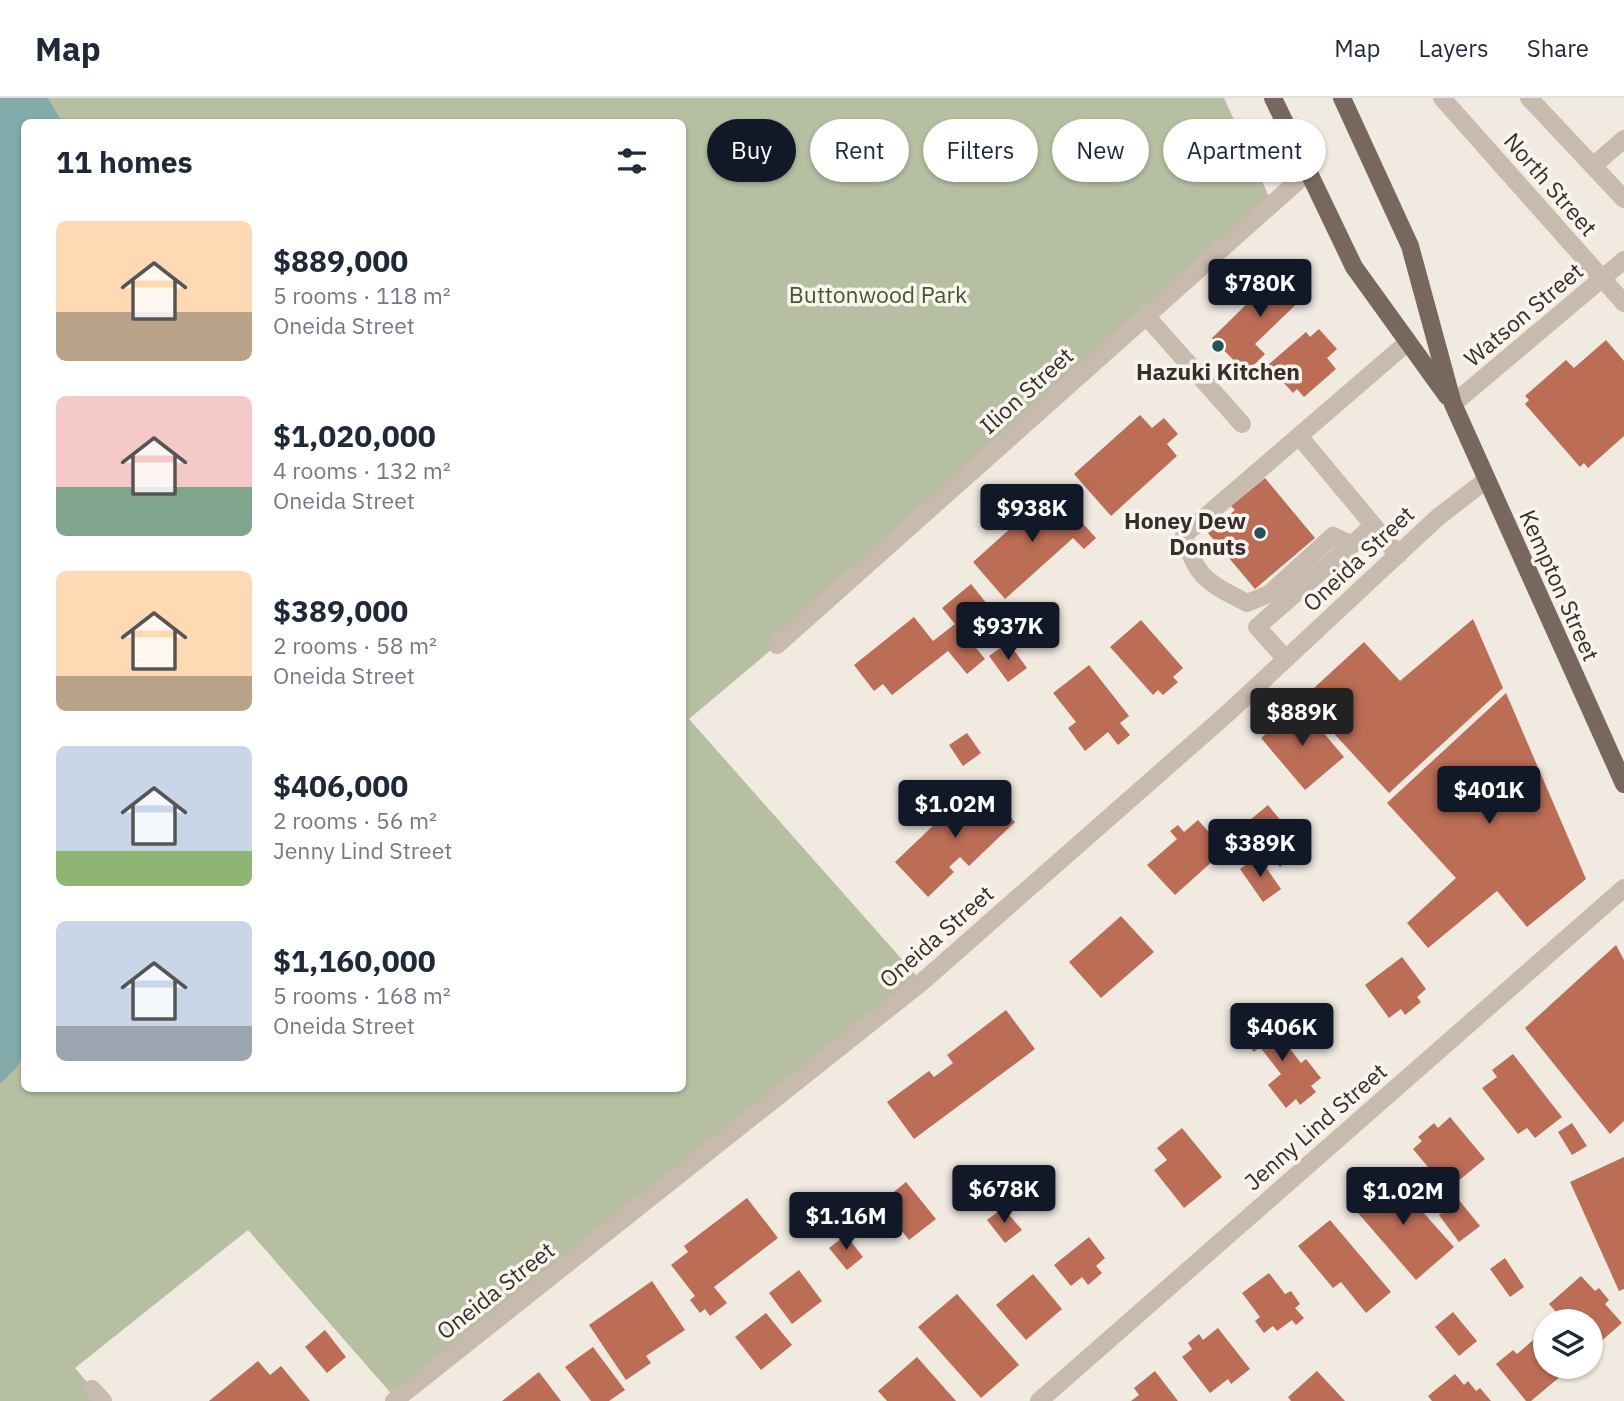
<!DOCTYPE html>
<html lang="en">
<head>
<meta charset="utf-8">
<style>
	body { margin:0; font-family:"IBM Plex Sans",sans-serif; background:#f2f2f3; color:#1f2937; height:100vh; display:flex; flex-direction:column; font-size:26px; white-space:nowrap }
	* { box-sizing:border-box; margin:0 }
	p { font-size:23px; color:#747a83 }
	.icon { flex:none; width:38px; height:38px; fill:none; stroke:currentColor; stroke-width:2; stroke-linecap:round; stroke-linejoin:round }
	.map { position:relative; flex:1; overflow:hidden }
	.sheet { position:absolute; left:21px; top:21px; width:665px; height:973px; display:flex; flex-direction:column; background:#fff; border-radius:10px; box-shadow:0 2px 5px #0004 }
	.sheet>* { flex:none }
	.banner { position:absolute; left:707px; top:21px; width:665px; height:63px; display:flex; gap:14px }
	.fabs { position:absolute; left:1533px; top:1211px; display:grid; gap:14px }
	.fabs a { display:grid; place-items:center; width:70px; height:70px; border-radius:50%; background:#fff; box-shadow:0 2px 5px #0004; font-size:35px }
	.price { position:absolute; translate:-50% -60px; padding:0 16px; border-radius:7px; background:#111827; color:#fff; font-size:23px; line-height:46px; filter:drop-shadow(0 2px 4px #0008) }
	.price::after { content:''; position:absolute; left:50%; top:42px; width:21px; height:16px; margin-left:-10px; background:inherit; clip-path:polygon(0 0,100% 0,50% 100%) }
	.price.selected { background:#222; color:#fff }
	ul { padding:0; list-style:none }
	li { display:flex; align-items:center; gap:21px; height:175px; padding:0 35px }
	li span { display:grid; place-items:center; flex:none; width:196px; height:140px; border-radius:10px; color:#555 }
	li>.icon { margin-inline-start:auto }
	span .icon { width:84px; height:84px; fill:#fffc; stroke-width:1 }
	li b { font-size:30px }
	h2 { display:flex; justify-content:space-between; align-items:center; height:84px; padding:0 35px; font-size:30px }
	.pill { padding:0 24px; border-radius:32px; background:#fff; box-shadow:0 2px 5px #0004; font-size:24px; line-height:63px }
	.pill.selected { background:#111827; color:#fff }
	header { display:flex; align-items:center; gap:42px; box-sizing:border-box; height:98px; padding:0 35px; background:#fff; border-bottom:2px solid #e0e1e3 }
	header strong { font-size:33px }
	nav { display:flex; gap:38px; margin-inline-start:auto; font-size:24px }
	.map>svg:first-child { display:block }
	.green { fill:#b6bfa2; fill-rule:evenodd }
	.water { fill:#83abac }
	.building { fill:#bb6d56 }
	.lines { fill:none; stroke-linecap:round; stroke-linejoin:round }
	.service { stroke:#c9baae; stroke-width:18 }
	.minor { stroke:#c9baae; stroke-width:18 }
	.tertiary { stroke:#c9baae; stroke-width:18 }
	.primary { stroke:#78675e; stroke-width:18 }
	.poi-dot { fill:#255456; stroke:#f9f4ee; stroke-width:2.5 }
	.labels { text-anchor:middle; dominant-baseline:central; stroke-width:7; stroke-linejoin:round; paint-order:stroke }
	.street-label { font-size:23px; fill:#382f2c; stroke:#f9f4ee }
	.park-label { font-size:23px; fill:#485432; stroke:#f9f4ee }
	.poi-label { font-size:23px; font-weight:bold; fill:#382f2c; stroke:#f9f4ee }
</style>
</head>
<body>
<header>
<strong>Map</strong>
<nav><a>Map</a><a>Layers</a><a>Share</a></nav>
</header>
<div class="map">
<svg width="1624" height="1303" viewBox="0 0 1624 1303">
	<rect width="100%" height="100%" fill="#f1eae1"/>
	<path class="green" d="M 0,0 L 1224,0 L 1272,105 L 777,547 L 689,621 L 922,884 L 396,1301 L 248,1132 L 75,1270 L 103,1303 L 0,1303 ZM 24,24 L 682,24 L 682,990 L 24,990 Z"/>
	<polygon class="water" points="0,0 48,0 62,24 24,24 24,957 16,970 0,986"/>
	<g class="building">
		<polygon points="1286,168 1310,193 1255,246 1265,256 1246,275 1212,240"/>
		<polygon points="1319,231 1337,251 1327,260 1336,271 1304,299 1297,291 1293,295 1268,267 1306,234 1310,239"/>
		<polygon points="1606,242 1624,263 1624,338 1588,370 1584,365 1580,369 1525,306 1529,302 1525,298 1566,262 1574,270"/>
		<polygon points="1140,317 1152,330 1164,320 1178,336 1167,346 1177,358 1111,418 1074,376"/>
		<polygon points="1265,380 1315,440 1255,491 1208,435 1235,412 1231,408"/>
		<polygon points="1053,392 1096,440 1084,451 1073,440 1005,501 973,464"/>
		<polygon points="971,486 1000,522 972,545 985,561 967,576 948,553 892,597 883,586 874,593 854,567 914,519 933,543 955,526 942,510"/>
		<polygon points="1473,521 1503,590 1389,695 1302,601 1364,544 1400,583"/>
		<polygon points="1141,522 1183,570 1173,579 1178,584 1163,597 1158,592 1153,597 1110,549"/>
		<polygon points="1008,544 1027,570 1008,584 989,558"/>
		<polygon points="1089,567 1129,618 1120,625 1130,637 1118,647 1108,634 1085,653 1068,630 1076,624 1053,595"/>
		<polygon points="1506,595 1586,781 1527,829 1497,793 1428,850 1407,825 1456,780 1387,705"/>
		<polygon points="1300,607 1344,659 1305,692 1261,640"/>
		<polygon points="967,635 981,655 963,668 949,647"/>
		<polygon points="978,685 1015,724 969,768 960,759 949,769 954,774 928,799 895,764"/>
		<polygon points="1268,707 1303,750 1280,769 1245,726"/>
		<polygon points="1198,722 1225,752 1175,797 1147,767 1177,741 1170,733 1178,727 1184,734"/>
		<polygon points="1258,758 1281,791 1263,804 1240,771"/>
		<polygon points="1121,818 1154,854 1101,900 1069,864"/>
		<polygon points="1616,847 1624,862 1624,1023 1610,1036 1525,930"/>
		<polygon points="1402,859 1426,891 1417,899 1421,904 1405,917 1401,911 1389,920 1365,887"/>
		<polygon points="1006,912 1035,951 914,1041 887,1004 929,973 934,979 953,965 947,957"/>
		<polygon points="1264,917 1301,965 1306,961 1321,980 1311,988 1316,994 1300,1007 1296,1001 1286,1010 1268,987 1281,976 1260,949 1254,954 1239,936"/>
		<polygon points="1513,956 1562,1019 1535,1040 1527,1030 1518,1036 1482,990 1497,979 1492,972"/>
		<polygon points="1450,1019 1485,1061 1447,1092 1413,1051 1422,1043 1418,1039 1434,1025 1438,1030"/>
		<polygon points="1572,1025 1587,1048 1572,1057 1558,1034"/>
		<polygon points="1182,1030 1222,1079 1184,1110 1154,1072 1167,1062 1157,1050"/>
		<polygon points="1624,1059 1624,1191 1619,1193 1570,1084"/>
		<polygon points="1389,1076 1454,1149 1416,1182 1352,1108"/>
		<polygon points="906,1084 936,1121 909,1142 880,1105"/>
		<polygon points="747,1100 778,1140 714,1189 727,1205 710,1218 705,1211 700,1215 690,1202 695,1198 671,1167 688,1154 684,1148"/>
		<polygon points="1459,1102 1480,1128 1459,1144 1439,1117"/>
		<polygon points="1003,1110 1022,1132 1005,1145 987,1122"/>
		<polygon points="1330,1122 1391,1194 1366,1215 1341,1184 1333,1190 1298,1148"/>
		<polygon points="846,1137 863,1159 847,1172 829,1150"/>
		<polygon points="1089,1139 1105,1160 1096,1168 1102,1175 1088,1187 1082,1179 1071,1188 1054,1167"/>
		<polygon points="1505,1160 1524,1189 1510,1199 1490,1171"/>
		<polygon points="799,1172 822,1203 792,1226 769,1195"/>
		<polygon points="1269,1175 1285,1196 1291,1193 1300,1206 1295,1210 1304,1220 1296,1227 1292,1222 1277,1233 1273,1228 1264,1235 1255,1223 1260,1219 1242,1195"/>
		<polygon points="1033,1176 1062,1211 1026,1242 996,1207"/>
		<polygon points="1581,1178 1595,1193 1599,1190 1609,1202 1605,1206 1622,1225 1591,1252 1591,1223 1564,1223 1549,1206"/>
		<polygon points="652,1183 685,1232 646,1258 651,1265 626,1282 589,1227"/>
		<polygon points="957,1196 1019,1267 981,1300 918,1229"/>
		<polygon points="1453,1214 1477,1243 1459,1258 1435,1229"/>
		<polygon points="766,1215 792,1247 761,1272 735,1239"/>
		<polygon points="1218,1230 1250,1271 1231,1286 1228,1281 1210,1295 1182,1259 1192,1251 1188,1245 1199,1236 1203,1242"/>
		<polygon points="325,1232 346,1259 327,1275 305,1249"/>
		<polygon points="1539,1237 1545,1245 1545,1269 1566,1269 1568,1272 1531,1303 1526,1303 1496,1266 1513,1252 1517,1256"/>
		<polygon points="593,1249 625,1292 609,1303 591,1303 565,1269"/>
		<polygon points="917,1259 956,1303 887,1303 878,1293"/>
		<polygon points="258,1263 270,1277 281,1268 310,1303 209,1303"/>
		<polygon points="1155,1273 1178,1303 1131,1303 1139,1297 1134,1290"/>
		<polygon points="1317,1273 1345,1303 1291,1303 1288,1299"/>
		<polygon points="539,1274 561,1303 502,1303"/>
		<polygon points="1455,1276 1464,1287 1468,1283 1476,1293 1480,1290 1491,1303 1432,1303 1428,1298"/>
	</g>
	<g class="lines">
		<g class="service">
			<polyline points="1529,0 1624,101"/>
			<polyline points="1593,68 1624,41"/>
			<polyline points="1146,218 1242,326"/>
			<polyline points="1299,338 1398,457"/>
			<path d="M 1352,447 L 1333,438 L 1269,496 L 1247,505 C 1209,485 1196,481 1184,437 L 1408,244"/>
			<polyline points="1286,561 1257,529 1373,428"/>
		</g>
		<g class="minor">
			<polyline points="1453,306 1624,162"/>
			<polyline points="777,547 1308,74"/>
			<polyline points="92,1291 103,1303"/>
			<polyline points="394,1303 922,884 1228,615 1437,420 1486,382"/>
			<polyline points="1039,1303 1624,790"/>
		</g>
		<polyline class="tertiary" points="1442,0 1624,205"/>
		<g class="primary">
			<polyline points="1273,0 1354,169 1447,298"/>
			<polyline points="1342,0 1410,148 1453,306 1624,686"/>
		</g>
	</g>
	<g class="poi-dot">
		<circle cx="1218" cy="248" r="7"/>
		<circle cx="1260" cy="435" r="7"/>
	</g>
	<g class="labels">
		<g class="street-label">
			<text transform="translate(1551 86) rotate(49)">North Street</text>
			<text transform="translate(1523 216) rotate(-40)">Watson Street</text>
			<text transform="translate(1026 292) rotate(-42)">Ilion Street</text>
			<text transform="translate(1358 460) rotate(-43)">Oneida Street</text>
			<text transform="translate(1560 487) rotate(66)">Kempton Street</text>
			<text transform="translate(936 838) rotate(-41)">Oneida Street</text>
			<text transform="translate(1315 1028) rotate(-41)">Jenny Lind Street</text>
			<text transform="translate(495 1192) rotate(-38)">Oneida Street</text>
		</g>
		<g class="park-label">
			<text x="878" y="196">Buttonwood Park</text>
		</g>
		<g class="poi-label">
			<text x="1218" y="273">Hazuki Kitchen</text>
			<text x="1246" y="422" text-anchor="end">Honey Dew<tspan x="1246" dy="26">Donuts</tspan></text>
		</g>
	</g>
</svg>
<div class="fabs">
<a><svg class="icon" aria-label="layers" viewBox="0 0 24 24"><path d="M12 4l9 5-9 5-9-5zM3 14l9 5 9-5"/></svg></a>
</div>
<b class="price" style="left:1260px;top:221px">$780K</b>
<b class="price" style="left:1032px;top:446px">$938K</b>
<b class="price" style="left:1008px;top:564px">$937K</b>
<b class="price selected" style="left:1302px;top:650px">$889K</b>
<b class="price" style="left:1489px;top:728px">$401K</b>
<b class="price" style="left:955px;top:742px">$1.02M</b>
<b class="price" style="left:1260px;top:781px">$389K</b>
<b class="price" style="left:1282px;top:965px">$406K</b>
<b class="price" style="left:1004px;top:1127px">$678K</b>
<b class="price" style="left:1403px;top:1129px">$1.02M</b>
<b class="price" style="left:846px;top:1154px">$1.16M</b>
<div class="banner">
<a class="pill selected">Buy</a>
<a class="pill">Rent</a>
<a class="pill">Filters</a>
<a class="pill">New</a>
<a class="pill">Apartment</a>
</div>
<section class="sheet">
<h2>11 homes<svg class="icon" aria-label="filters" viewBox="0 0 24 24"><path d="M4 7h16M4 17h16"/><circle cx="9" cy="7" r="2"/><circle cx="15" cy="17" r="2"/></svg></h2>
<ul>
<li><span style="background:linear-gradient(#ffd9b3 65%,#b9a48a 0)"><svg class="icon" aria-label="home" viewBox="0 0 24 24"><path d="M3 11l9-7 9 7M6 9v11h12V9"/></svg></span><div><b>$889,000</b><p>5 rooms · 118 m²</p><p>Oneida Street</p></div></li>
<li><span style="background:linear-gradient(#f6c9c9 65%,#7fa58c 0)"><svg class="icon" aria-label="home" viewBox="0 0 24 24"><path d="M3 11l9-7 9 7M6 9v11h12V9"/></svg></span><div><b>$1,020,000</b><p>4 rooms · 132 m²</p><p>Oneida Street</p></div></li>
<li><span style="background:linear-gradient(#ffd9b3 75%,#b9a48a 0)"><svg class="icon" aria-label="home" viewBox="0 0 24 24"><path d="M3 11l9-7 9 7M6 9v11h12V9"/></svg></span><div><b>$389,000</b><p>2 rooms · 58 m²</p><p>Oneida Street</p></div></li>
<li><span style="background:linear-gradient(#c9d6e8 75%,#8fb573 0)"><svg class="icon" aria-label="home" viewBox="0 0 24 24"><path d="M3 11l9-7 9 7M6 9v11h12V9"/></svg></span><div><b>$406,000</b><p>2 rooms · 56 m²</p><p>Jenny Lind Street</p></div></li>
<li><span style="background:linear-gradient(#c9d6e8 75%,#9aa5b1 0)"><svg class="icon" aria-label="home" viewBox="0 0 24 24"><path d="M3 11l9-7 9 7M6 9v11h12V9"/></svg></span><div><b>$1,160,000</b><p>5 rooms · 168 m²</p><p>Oneida Street</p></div></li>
</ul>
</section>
</div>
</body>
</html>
